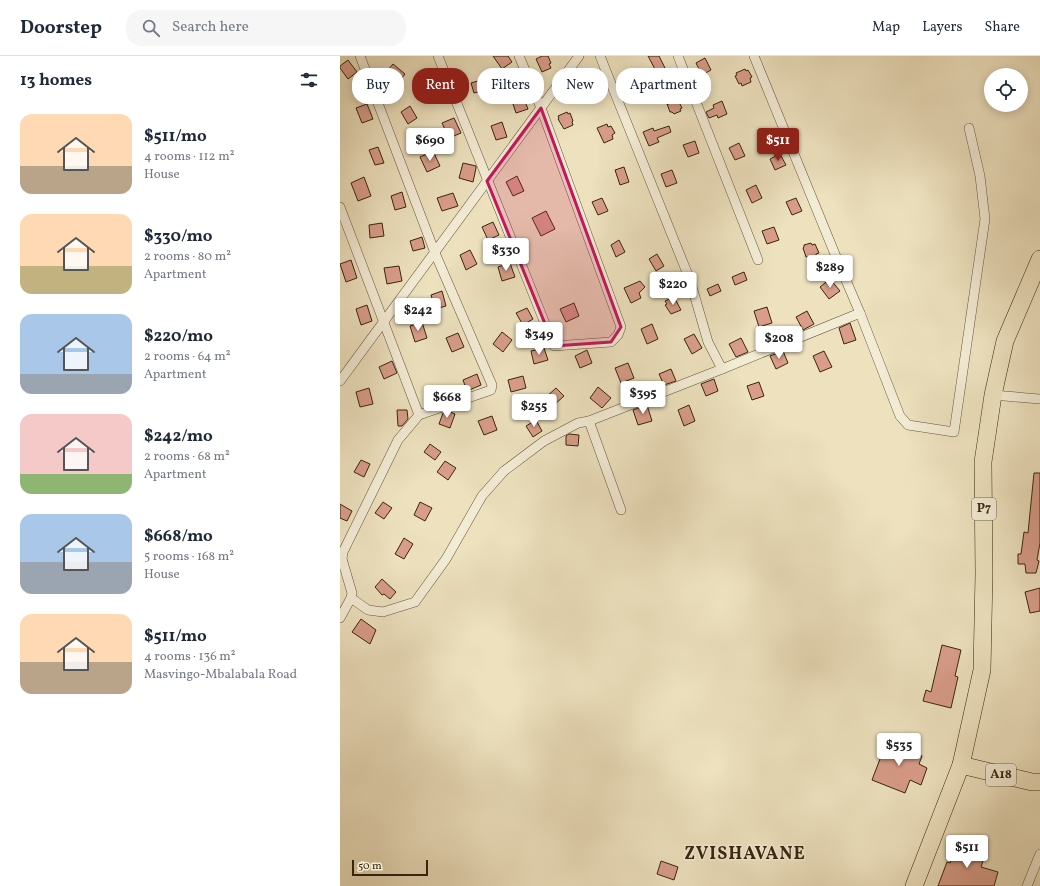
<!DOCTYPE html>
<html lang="en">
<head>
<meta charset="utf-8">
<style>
	body { margin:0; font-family:Vollkorn,serif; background:#f6f6f7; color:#1f2937; height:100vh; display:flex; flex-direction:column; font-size:15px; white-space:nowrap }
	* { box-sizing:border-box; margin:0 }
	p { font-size:13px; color:#747a83 }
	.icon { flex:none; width:22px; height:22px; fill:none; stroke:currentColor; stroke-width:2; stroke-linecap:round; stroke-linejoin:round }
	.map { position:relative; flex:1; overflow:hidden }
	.sheet { display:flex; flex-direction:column; background:#fff; width:340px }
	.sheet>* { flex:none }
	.top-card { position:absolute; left:12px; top:12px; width:380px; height:36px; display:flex; gap:8px }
	.buttons { position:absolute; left:644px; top:12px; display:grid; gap:8px }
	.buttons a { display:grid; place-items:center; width:44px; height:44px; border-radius:50%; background:#fff; box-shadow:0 2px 10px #0003; font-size:20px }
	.scale { position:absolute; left:12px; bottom:10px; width:76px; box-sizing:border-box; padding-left:4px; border:2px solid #38250f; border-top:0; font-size:11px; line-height:14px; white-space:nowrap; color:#38250f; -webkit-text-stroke:3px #f3ecd5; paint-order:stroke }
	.price { position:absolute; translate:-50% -34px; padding:0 9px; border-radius:4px; background:#fff; color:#222; font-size:13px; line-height:26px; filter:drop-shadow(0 1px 2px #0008) }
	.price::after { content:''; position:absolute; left:50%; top:24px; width:12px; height:9px; margin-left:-6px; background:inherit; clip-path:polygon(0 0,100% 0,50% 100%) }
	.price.current { background:#8f2418; color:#fff }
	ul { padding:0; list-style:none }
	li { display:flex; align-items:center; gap:12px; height:100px; padding:0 20px }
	li span { display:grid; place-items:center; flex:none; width:112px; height:80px; border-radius:12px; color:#555 }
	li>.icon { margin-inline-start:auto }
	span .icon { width:48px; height:48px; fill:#fffc; stroke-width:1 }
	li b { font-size:17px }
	h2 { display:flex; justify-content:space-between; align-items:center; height:48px; padding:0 20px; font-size:17px }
	.chip { padding:0 14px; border-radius:16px; background:#fff; box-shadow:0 2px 10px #0003; font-size:14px; line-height:36px }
	.chip.current { background:#8f2418; color:#fff }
	header { display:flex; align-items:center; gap:24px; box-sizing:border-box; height:56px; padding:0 20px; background:#fff; border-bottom:1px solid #e0e1e3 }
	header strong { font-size:19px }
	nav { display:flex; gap:22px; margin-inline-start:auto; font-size:14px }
	.search { width:280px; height:36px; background:#f6f6f7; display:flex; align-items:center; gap:10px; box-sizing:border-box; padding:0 14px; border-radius:16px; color:#747a83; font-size:15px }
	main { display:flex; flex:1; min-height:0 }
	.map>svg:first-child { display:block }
	.building { fill:#d99d89; stroke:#38250f }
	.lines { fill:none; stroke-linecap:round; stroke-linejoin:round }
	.street-casing { stroke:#65543b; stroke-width:10 }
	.highway-casing { stroke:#38250f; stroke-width:18 }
	.street { stroke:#f3ecd5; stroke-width:9 }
	.highway { stroke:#ede1be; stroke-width:17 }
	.marked { fill:#c2185b; fill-opacity:0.2; stroke:#c2185b; stroke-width:3; stroke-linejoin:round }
	.labels { text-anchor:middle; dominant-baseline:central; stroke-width:3; stroke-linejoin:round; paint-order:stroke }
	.shield { fill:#f3ecd5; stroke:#70614a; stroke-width:1 }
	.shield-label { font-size:13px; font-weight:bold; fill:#38250f }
	.district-label { font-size:18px; font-weight:bold; letter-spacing:1px; fill:#38250f; stroke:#f3ecd5 }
</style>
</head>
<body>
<header>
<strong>Doorstep</strong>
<div class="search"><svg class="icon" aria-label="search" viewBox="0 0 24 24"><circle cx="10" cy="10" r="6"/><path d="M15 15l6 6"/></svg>Search here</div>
<nav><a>Map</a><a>Layers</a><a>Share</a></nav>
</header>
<main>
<section class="sheet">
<h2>13 homes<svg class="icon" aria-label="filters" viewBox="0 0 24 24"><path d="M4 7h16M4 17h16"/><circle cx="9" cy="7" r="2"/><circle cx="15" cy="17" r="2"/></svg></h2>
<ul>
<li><span style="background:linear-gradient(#ffd9b3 65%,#b9a48a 0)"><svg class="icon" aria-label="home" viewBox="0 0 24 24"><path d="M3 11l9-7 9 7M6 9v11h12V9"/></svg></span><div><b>$511/mo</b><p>4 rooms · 112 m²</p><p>House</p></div></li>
<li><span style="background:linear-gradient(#ffd9b3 65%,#c2b280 0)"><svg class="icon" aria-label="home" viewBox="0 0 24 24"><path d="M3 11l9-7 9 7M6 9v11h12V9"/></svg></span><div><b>$330/mo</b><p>2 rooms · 80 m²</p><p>Apartment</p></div></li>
<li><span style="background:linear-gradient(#a9c7e8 75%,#9aa5b1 0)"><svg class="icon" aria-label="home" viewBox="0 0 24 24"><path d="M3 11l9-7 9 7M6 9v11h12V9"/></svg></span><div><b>$220/mo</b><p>2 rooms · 64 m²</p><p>Apartment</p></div></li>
<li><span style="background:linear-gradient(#f6c9c9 75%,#8fb573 0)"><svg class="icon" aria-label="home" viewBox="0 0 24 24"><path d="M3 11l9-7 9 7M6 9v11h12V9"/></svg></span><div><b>$242/mo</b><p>2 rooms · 68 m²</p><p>Apartment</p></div></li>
<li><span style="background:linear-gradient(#a9c7e8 60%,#9aa5b1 0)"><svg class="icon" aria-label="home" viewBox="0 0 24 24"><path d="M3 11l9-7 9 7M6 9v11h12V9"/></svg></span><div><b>$668/mo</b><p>5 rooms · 168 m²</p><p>House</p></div></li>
<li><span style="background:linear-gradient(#ffd9b3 60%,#b9a48a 0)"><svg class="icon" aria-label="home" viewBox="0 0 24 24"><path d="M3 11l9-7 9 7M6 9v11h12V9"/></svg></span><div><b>$511/mo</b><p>4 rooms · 136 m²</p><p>Masvingo-Mbalabala Road</p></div></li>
</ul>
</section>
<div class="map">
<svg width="700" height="830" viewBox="0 0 700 830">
	<rect width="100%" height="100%" fill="#ede1be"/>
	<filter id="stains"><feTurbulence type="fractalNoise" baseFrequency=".005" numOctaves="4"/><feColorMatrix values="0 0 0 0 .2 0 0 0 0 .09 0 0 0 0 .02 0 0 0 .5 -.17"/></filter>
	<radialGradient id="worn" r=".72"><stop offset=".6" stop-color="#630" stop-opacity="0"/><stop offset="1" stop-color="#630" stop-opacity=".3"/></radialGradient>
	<g class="building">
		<polygon points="153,0 168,0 172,6 162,13"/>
		<polygon points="202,0 208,0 211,7 209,8 211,12 202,16 196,3"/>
		<polygon points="308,0 319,0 325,12 317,17"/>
		<polygon points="365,2 371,14 362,19 356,7"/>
		<polygon points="8,4 17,16 8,23 0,12 0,10"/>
		<polygon points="53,8 65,18 58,27 46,16"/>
		<polygon points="405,13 406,15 408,14 412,21 410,22 411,26 402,30 401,27 399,28 395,20 397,19 396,17"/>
		<polygon points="87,18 93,33 84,37 78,23"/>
		<polygon points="145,23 148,33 134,37 131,27"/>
		<polygon points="250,26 255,39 246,43 241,30"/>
		<polygon points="182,38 188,53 176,57 171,42"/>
		<polygon points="336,42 337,44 338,44 342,52 340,53 341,55 334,58 332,56 330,56 327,48 329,48 328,45"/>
		<polygon points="382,45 387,58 378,62 377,59 369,62 366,56 374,52 373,49"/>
		<polygon points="27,48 33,63 22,67 16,52"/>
		<polygon points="70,50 77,62 68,68 61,56"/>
		<polygon points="227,56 228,58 230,57 233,65 232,66 233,69 224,73 218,63 219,62 218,60"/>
		<polygon points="114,62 121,77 109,82 102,67"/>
		<polygon points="162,66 167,81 156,84 151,70"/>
		<polygon points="267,68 268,71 271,70 275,77 272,79 273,83 264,87 257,72"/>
		<polygon points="329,70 331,76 317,82 319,86 309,90 303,76 313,72 314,75"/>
		<polygon points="355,85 359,97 348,101 343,89"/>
		<polygon points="399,87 405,100 395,104 389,92"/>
		<polygon points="38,91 44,107 35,109 29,94"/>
		<polygon points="93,95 100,110 87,116 80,101"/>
		<polygon points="440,98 446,109 435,114 430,103"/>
		<polygon points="123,107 136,110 136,112 133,126 119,122"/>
		<polygon points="284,111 289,126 280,129 275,114"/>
		<polygon points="332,114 337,127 326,131 321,118"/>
		<polygon points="177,120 184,135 173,140 166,126"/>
		<polygon points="24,121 31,140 18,145 11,127"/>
		<polygon points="416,129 422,142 412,147 406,134"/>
		<polygon points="62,136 66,151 55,154 51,140"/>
		<polygon points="113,137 118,150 102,155 97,142"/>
		<polygon points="262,142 268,155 258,159 252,146"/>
		<polygon points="456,142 462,155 452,159 446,146"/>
		<polygon points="206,155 215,173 201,180 192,162"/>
		<polygon points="153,166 159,179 148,184 142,171"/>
		<polygon points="42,167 44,180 30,182 29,169"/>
		<polygon points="434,171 439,184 427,188 422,175"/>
		<polygon points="82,181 85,192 73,195 70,185"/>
		<polygon points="279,184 285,196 276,201 271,189"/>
		<polygon points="471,187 472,189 475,188 479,197 476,198 476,200 469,203 468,201 466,201 463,192 464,191 464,189"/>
		<polygon points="130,194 137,208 126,214 120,199"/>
		<polygon points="317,198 324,210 316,215 309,203"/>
		<polygon points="11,204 17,222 6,226 0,208"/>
		<polygon points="170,207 175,221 162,225 158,211"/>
		<polygon points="59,210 62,225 47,228 44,212"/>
		<polygon points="404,216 407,224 395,229 392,221"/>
		<polygon points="490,223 500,235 489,243 480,231"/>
		<polygon points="300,225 305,231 299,237 301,242 291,247 284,232"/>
		<polygon points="378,228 381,235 370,240 367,233"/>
		<polygon points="102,235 106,250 95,253 91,239"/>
		<polygon points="334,241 341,254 331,258 325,249 327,248 325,245"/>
		<polygon points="234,247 239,260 226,266 220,253"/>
		<polygon points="27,249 32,265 21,269 16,253"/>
		<polygon points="427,251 432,267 419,271 414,255"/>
		<polygon points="187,252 193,263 183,269 176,257"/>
		<polygon points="467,255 474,268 463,274 456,261"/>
		<polygon points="82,266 87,282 75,286 70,270"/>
		<polygon points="510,267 516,284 504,288 499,272"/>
		<polygon points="312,268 318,283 307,288 301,273"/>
		<polygon points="162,276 172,284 163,296 153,288"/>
		<polygon points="118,277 124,291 112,296 106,282"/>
		<polygon points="354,278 362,292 352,298 344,283"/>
		<polygon points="401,282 408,296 396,301 389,288"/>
		<polygon points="204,292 208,304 194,308 191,295"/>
		<polygon points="247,294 252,307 240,312 235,300"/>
		<polygon points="443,295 448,307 436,313 430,300"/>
		<polygon points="484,295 492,311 480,316 473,300"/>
		<polygon points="52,305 57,317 44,323 39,311"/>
		<polygon points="288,307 294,322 281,327 275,312"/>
		<polygon points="331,313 336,325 324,329 319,318"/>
		<polygon points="137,318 141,329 127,335 123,324"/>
		<polygon points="183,320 186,332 171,336 168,324"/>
		<polygon points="374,323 378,335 366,340 361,328"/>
		<polygon points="419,326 424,340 412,344 407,330"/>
		<polygon points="258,331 271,342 262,352 250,342"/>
		<polygon points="29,332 33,348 20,351 16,336"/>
		<polygon points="216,332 224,340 214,349 206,341"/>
		<polygon points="307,349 312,365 298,369 293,354"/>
		<polygon points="349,349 355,365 344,370 338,354"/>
		<polygon points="57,354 67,354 68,363 62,370 58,370"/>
		<polygon points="108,355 115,358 110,372 99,368 103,357"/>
		<polygon points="152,360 157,374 144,379 138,365"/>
		<polygon points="196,364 202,375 193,381 186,370"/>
		<polygon points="229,378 239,379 238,390 226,389 226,380"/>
		<polygon points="90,388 101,396 95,404 84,396"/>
		<polygon points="21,404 30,408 24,421 14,416"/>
		<polygon points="105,405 116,412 108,424 97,416"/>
		<polygon points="694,417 700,417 700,487 697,504 699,505 696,517 686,517 685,508 678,508 678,498 681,498 684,476 688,477"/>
		<polygon points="43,446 52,452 44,463 35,457"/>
		<polygon points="80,446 92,452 85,465 74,459"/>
		<polygon points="0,448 12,455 7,465 0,462"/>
		<polygon points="64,482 73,488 64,503 55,498"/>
		<polygon points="42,523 56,536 50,543 44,538 42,539 35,531"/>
		<polygon points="700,532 700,555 690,557 685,536"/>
		<polygon points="21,563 36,574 30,588 12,576"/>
		<polygon points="602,589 621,594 615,620 618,621 611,652 583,645 586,634 591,636"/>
		<polygon points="548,682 566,690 565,694 582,700 579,708 587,712 581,729 570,724 565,737 532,724"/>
		<polygon points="617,786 646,795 641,811 658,816 654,830 598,830 607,806 610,807"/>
		<polygon points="321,805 338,811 334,824 317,818"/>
	</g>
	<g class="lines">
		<defs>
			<g id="street">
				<polyline points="98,0 214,290 271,286 278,279 281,271 201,52 179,0"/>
				<polyline points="260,0 350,224 368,286 382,313"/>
				<polyline points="338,0 418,204"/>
				<polyline points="414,0 499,208 520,257 560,360 568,369 614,376 645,163 640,120 629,72"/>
				<polyline points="0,151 79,359 151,334 152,329 95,197 20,0"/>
				<polyline points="0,325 239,0"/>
				<polyline points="653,339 700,343"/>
				<polyline points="249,365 281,454"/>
				<polyline points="11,542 28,554 43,556 75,546 106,503 142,440 164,415 204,385 238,367 249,365 382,313 520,257"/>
				<polyline points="0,562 11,542 12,537 2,503 3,496 58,384 79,359"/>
				<polyline points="687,830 700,798"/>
			</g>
			<g id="highway">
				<polyline points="621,709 692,726 700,726"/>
				<polyline points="574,830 621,709 642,614 644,518 643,406 653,339 665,285 700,203"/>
			</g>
		</defs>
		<use href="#street" class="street-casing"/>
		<use href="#highway" class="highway-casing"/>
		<use href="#street" class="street"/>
		<use href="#highway" class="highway"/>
	</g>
	<path class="marked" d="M 201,52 L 281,271 L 271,286 L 214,290 L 147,125 Z"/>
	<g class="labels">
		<g class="shield">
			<rect x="632" y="442" width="24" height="22" rx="3"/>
			<rect x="646" y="708" width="30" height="22" rx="3"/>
		</g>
		<g class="shield-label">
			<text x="644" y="453">P7</text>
			<text x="661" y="719">A18</text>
		</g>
		<g class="district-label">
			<text x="405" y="798">ZVISHAVANE</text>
		</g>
	</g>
	<rect width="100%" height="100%" filter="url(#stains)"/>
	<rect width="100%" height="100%" fill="url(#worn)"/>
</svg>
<div class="buttons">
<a><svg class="icon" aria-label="locate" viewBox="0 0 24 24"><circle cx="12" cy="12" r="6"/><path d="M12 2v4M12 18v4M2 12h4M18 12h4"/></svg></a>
</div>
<div class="scale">50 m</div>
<b class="price" style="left:90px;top:106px">$690</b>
<b class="price current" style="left:438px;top:106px">$511</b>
<b class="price" style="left:166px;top:216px">$330</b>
<b class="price" style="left:490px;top:233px">$289</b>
<b class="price" style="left:333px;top:250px">$220</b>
<b class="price" style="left:78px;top:276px">$242</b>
<b class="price" style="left:199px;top:300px">$349</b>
<b class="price" style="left:439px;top:304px">$208</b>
<b class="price" style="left:303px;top:359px">$395</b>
<b class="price" style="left:107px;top:363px">$668</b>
<b class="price" style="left:194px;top:372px">$255</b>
<b class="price" style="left:559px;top:711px">$535</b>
<b class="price" style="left:627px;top:813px">$511</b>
<div class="top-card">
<a class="chip">Buy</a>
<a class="chip current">Rent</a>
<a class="chip">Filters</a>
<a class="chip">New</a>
<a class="chip">Apartment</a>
</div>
</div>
</main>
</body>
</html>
